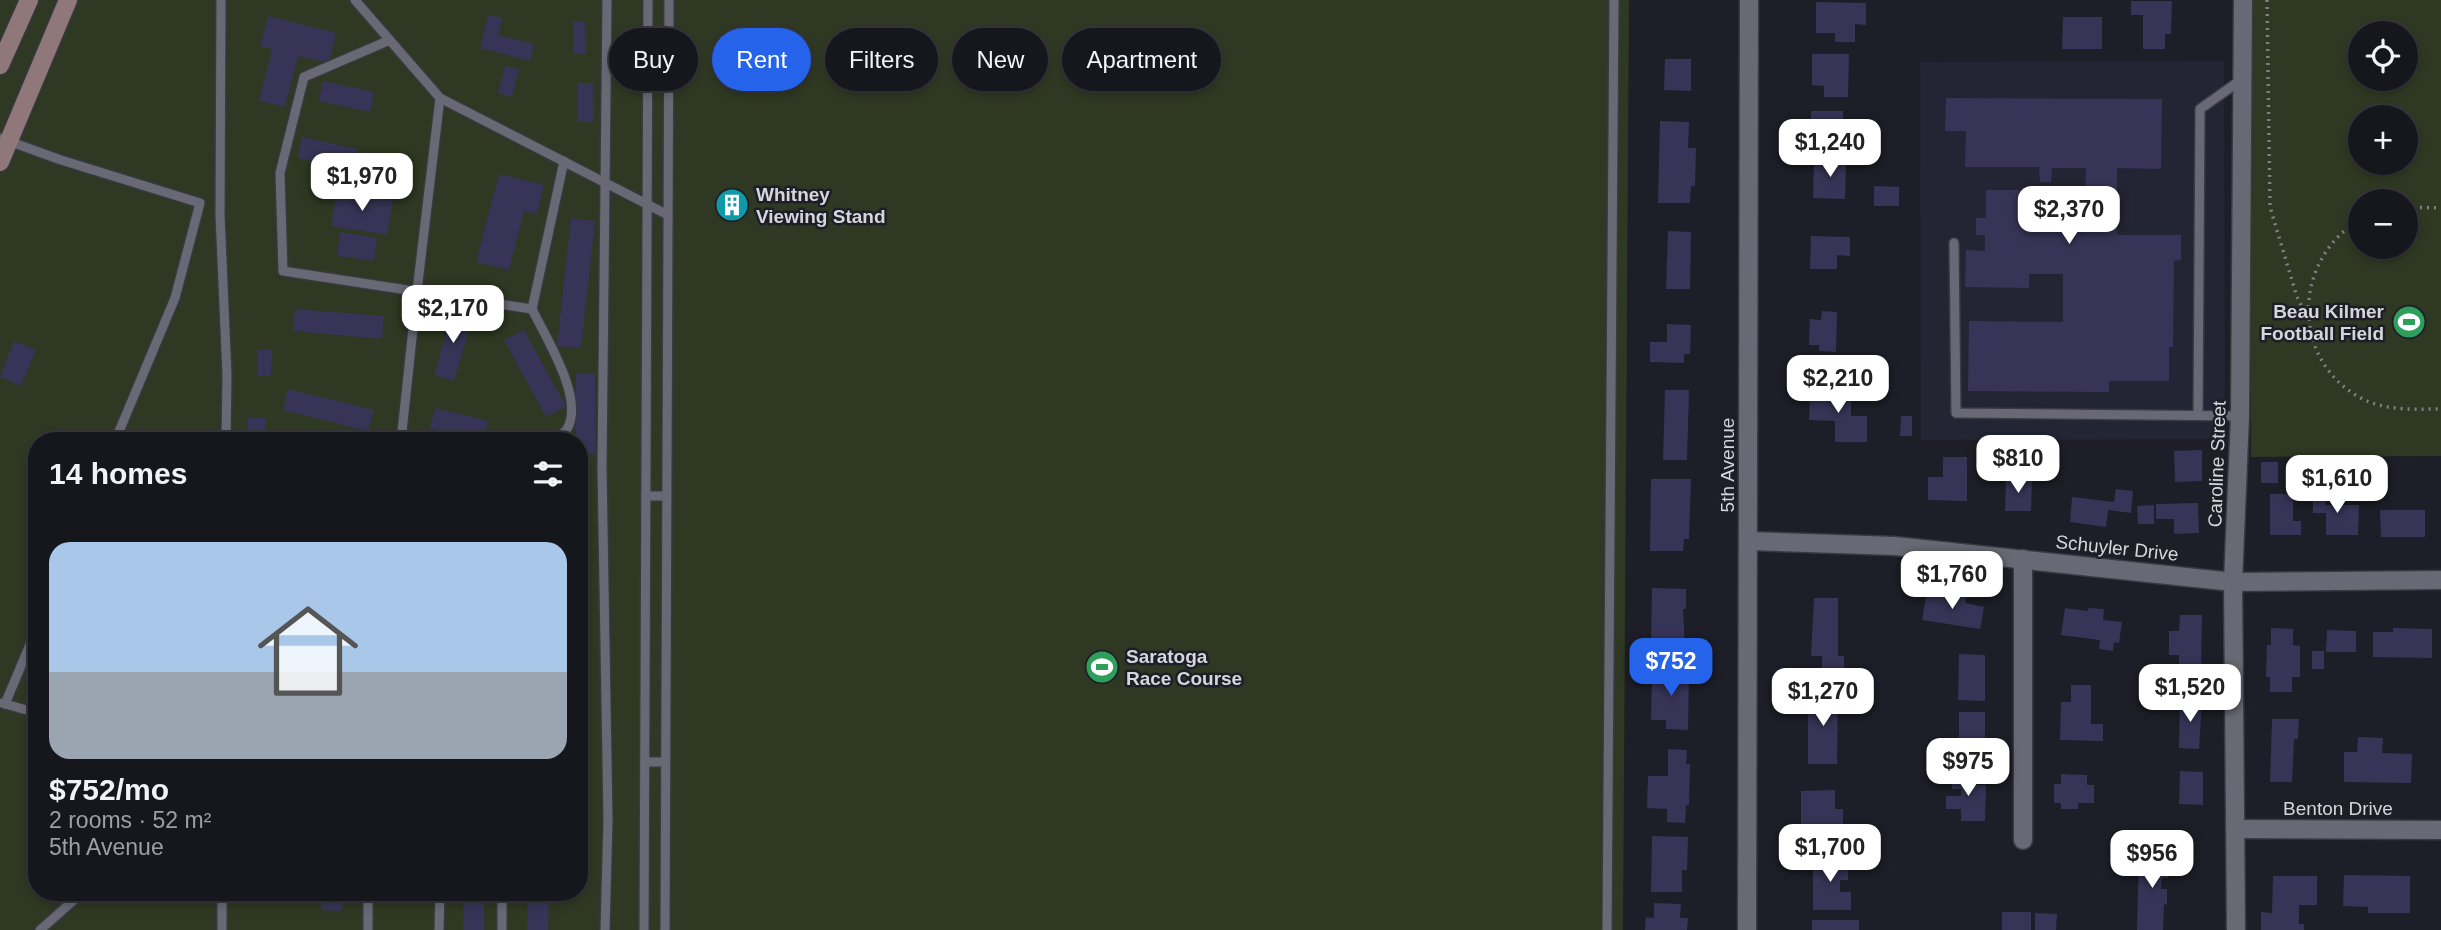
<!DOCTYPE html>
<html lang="en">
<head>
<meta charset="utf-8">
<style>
	body { margin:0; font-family:Helvetica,sans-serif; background:#1f1f26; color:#f1f3f6; height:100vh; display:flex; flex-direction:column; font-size:26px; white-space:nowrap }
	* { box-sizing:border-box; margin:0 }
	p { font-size:23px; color:#9e9fa4 }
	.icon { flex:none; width:38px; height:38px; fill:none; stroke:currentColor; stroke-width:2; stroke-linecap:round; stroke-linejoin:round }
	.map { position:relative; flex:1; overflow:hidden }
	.sheet { position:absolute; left:28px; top:432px; width:560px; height:469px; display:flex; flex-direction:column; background:#16161d; border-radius:28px; box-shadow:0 4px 10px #0003,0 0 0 2px #35353b }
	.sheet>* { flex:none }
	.top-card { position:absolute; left:609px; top:28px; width:665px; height:63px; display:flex; gap:14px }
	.buttons { position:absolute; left:2348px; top:21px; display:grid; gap:14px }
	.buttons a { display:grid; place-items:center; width:70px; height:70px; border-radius:50%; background:#16161d; box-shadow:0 4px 10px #0003,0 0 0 2px #35353b; font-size:35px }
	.price { position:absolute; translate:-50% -60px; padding:0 16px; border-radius:14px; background:#fff; color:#222; font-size:23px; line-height:46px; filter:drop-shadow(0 2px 4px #0008) }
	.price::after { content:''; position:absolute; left:50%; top:42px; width:21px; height:16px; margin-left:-10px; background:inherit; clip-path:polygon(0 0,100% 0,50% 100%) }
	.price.selected { background:#2563eb; color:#fff }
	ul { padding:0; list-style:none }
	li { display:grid; align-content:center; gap:14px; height:371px; padding:0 21px }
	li+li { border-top:2px solid #35353b }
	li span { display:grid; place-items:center; height:217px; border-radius:21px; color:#555 }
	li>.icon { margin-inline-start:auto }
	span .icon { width:126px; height:126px; fill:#fffc; stroke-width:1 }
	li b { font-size:30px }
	h2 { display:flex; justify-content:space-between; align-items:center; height:84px; padding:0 21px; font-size:30px }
	.chip { padding:0 24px; border-radius:32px; background:#16161d; box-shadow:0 4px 10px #0003,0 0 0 2px #35353b; font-size:24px; line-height:63px }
	.chip.selected { background:#2563eb; color:#fff }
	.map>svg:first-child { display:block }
	.built { fill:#242534 }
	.green { fill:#2f3822; fill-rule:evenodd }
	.building { fill:#383457 }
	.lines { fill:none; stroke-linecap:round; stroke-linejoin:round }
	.service-casing { stroke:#383941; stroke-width:12 }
	.minor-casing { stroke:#383941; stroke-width:21 }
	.secondary-casing { stroke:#383941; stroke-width:21 }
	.path { stroke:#7f7f87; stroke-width:3.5; stroke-dasharray:2 5; stroke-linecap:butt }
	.service { stroke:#686974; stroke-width:9 }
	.minor { stroke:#686974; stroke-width:18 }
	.secondary { stroke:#90787a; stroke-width:18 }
	.labels { text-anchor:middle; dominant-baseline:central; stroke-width:5; stroke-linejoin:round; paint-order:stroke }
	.poi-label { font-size:19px; font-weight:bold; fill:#d5d5dc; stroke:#1d1e27; text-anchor:start }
	.street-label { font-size:19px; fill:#d5d5dc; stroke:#1d1e27 }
</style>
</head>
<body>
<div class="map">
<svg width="2441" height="930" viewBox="0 0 2441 930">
	<rect width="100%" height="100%" fill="#1d1e27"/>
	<polygon class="built" points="2224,61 2225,439 1921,440 1920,62"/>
	<g class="green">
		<path d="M 0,0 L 1629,0 L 1623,930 L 0,930 ZM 37,441 L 579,441 L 579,892 L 37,892 Z"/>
		<path d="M 2251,0 L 2441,0 L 2441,456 L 2251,457 ZM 2361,33 L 2406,33 L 2406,79 L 2361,79 ZM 2361,117 L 2406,117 L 2406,163 L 2361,163 ZM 2361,201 L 2406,201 L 2406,247 L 2361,247 Z"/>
	</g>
	<g class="building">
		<polygon points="2131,1 2172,1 2171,34 2165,34 2165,49 2143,49 2143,15 2131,15"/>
		<polygon points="1816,2 1866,3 1866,25 1855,24 1855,42 1835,42 1835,33 1816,33"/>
		<polygon points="488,15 502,18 498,35 534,44 530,61 480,48"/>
		<polygon points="268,16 336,33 329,63 298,56 285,107 259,101 272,49 260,46"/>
		<polygon points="2063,17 2102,17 2102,49 2062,49"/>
		<polygon points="573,21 585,21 586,54 573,54"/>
		<polygon points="1812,54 1849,54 1848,97 1824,97 1824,86 1812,85"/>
		<polygon points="1665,59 1691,59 1691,91 1664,90"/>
		<polygon points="505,66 519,69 512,97 498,93"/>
		<polygon points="323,81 374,92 370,112 319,101"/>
		<polygon points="577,83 593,83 594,122 577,122"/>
		<polygon points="1946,98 2162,99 2161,169 2117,168 2117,235 2181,235 2181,260 2174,261 2173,347 2169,347 2169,381 2109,381 2109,392 1968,391 1969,321 2063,322 2063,274 2029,274 2029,288 1965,287 1966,250 1985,251 1985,235 1976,235 1976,218 1986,218 1986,190 2022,190 2022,214 2064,215 2064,198 2085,198 2086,168 2052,168 2051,182 2040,182 2039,167 1965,167 1966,131 1945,131"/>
		<polygon points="1811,111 1843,111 1843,126 1834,126 1834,147 1811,147"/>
		<polygon points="1660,121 1689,122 1688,148 1696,148 1695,186 1691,186 1690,203 1658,203"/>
		<polygon points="302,137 357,149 353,170 298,158"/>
		<polygon points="1814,160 1846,160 1845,199 1813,198"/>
		<polygon points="499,174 544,185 537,214 524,211 509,270 476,262"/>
		<polygon points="1874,186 1899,187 1899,206 1874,206"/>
		<polygon points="337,191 393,200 387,235 331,226"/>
		<rect x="726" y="197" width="13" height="15"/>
		<polygon points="571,218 595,221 581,348 557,346"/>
		<polygon points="1668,231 1691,232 1690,289 1666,289"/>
		<polygon points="340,232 377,238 374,261 337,256"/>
		<polygon points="1811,236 1850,237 1850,256 1837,255 1837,269 1810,269"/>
		<polygon points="295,309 384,316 382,339 293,331"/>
		<polygon points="453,309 473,315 454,381 434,375"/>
		<polygon points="1822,311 1837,312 1836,352 1819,351 1819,345 1809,345 1810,319 1821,320"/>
		<polygon points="1667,324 1691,325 1690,354 1684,354 1684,363 1650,362 1650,342 1667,342"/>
		<polygon points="524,330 566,406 546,417 504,340"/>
		<polygon points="14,341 36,350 21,386 0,377"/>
		<polygon points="257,350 272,350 271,376 257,376"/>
		<polygon points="576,373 595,373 595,454 579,454 579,441 576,441"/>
		<polygon points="288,389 374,410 368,431 283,410"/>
		<polygon points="1665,390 1689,390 1687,460 1663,460"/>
		<polygon points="1810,390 1851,390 1851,416 1867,416 1867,442 1835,442 1835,421 1809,420"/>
		<polygon points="435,408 488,421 483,441 430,428"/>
		<polygon points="1901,416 1912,416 1912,436 1900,436"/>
		<polygon points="248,418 266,418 266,441 247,441"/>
		<rect x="2022" y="445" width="25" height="21"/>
		<polygon points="2202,450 2202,481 2175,482 2174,451"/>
		<polygon points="1943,457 1967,457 1967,501 1928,500 1928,477 1943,477"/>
		<rect x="2261" y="462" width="17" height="21"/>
		<polygon points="1651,479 1691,479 1689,539 1684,539 1683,551 1650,551"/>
		<polygon points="2006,479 2032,479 2031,511 2005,511"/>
		<polygon points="2116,489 2133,491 2131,513 2108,510 2106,527 2070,522 2072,497 2114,502"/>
		<polygon points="2313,489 2326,489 2326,505 2359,505 2358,535 2326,535 2326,513 2313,513"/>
		<polygon points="2270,494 2293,494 2293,521 2301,521 2301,535 2270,535"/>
		<polygon points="2198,503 2199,533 2174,534 2174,519 2156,519 2156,504"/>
		<polygon points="2154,505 2154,524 2138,524 2137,506"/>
		<polygon points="2380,510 2425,510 2425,537 2381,537"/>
		<polygon points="1652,588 1686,589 1686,609 1683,609 1685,648 1651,647"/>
		<polygon points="1927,591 1966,597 1965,603 1984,607 1980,629 1922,620"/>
		<polygon points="1814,598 1838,598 1838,656 1844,656 1844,677 1822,677 1822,656 1811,656"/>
		<polygon points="2065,608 2088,611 2088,608 2104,609 2103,620 2122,622 2119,643 2114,642 2113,651 2099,649 2100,640 2061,635"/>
		<polygon points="2180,615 2202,615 2201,668 2179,668 2179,655 2169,655 2169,631 2179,631"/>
		<polygon points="2271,628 2293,629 2293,645 2300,646 2300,677 2292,677 2292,692 2270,692 2270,677 2266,677 2267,645 2271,645"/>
		<polygon points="2393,628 2432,629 2432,658 2373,657 2373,632 2393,632"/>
		<polygon points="2327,630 2356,631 2356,652 2326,652"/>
		<rect x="2312" y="651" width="12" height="18"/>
		<polygon points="1959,654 1985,655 1985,701 1958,700"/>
		<polygon points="1652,669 1689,670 1688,730 1666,729 1666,720 1651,720"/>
		<polygon points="2071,685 2091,685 2091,724 2103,724 2103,741 2060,740 2061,702 2071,702"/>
		<polygon points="1808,693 1838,693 1837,764 1808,764"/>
		<polygon points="2180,700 2202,700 2199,749 2179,748"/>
		<polygon points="1959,712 1985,712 1985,745 1988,745 1988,752 1985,752 1984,762 1950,762 1950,748 1959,748"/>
		<polygon points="2272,719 2299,719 2298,739 2294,739 2292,782 2270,782"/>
		<polygon points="2358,737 2383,738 2382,753 2412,754 2411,783 2344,782 2344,752 2357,752"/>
		<polygon points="1668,749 1687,750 1686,764 1690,764 1689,805 1686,805 1685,823 1667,822 1667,809 1647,808 1648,776 1668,776"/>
		<polygon points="2180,771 2203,772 2203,805 2179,804"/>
		<polygon points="1952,772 1974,772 1973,785 1986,785 1985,821 1961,821 1961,809 1946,809 1946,796 1961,796 1961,789 1952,789"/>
		<polygon points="2061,774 2087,775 2087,785 2094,785 2094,803 2078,803 2078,809 2061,809 2061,803 2054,803 2054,784 2061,784"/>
		<polygon points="1835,790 1835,809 1843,809 1843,825 1835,825 1835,846 1801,846 1801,791"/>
		<polygon points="1652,836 1688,837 1687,870 1682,870 1682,892 1651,892"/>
		<polygon points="2139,852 2168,852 2168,878 2162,878 2161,889 2167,889 2167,905 2164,904 2163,930 2137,930"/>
		<polygon points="1848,856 1848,880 1840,880 1840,892 1851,892 1851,910 1813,910 1813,857"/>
		<polygon points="2344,875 2410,876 2410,913 2368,913 2368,907 2343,906"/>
		<polygon points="2273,876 2317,876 2317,905 2299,905 2299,924 2304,924 2304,930 2261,930 2261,912 2272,913"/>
		<polygon points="322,892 343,892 342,911 321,910"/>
		<polygon points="464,892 484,892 484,930 463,930"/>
		<polygon points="528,892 549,892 548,930 527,930"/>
		<polygon points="1654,903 1681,904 1680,918 1688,918 1687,930 1645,930 1646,917 1654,918"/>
		<rect x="2002" y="912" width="29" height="18"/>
		<polygon points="2035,913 2057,914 2056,930 2035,930"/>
		<rect x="1812" y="920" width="47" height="10"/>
	</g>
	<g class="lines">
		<defs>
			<g id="service">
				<polyline points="221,0 220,215 227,375 226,441"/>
				<polyline points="355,0 440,98 417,291 401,441"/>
				<polyline points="390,40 304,77 280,173 283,271 532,309 564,161"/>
				<polyline points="440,98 668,215"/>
				<polyline points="0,138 61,160 200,203 175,298 115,441"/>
				<polyline points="1954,243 1956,413 2240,416"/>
				<path d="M 532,309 C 546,338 585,399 567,429 C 564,433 558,437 555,441"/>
				<polyline points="2198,415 2200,109 2241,80"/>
				<polyline points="646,496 667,496"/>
				<polyline points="2,703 37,713"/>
				<polyline points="5,704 37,628"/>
				<polyline points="645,762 665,762"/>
				<polyline points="40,930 83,892"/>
				<polyline points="222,930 222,892"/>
				<polyline points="368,930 368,892"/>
				<polyline points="439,930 440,892"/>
				<polyline points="502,930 502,892"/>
				<polyline points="605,930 608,820 602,468 607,0"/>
				<polyline points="644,930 648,0"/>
				<polyline points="665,930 669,0"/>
				<polyline points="1607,930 1614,0"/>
			</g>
			<g id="minor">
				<polyline points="1748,541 1895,546 2233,582 2441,580"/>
				<polyline points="2236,829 2441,830"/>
				<polyline points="2023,840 2023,559"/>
				<polyline points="1747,930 1749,0"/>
				<polyline points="2236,930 2233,582 2240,416 2243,0"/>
			</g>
			<g id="secondary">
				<polyline points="0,65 29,0"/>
				<polyline points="0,162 68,0"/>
			</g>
		</defs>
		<use href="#service" class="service-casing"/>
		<use href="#minor" class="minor-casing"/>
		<use href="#secondary" class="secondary-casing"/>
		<g class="path">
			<polyline points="2267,0 2270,207 2297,297 2309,320"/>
			<polyline points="2406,207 2441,208"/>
			<path d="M 2361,219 C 2290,260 2290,366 2367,401 C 2391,411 2416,409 2441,409"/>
		</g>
		<use href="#service" class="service"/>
		<use href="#minor" class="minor"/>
		<use href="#secondary" class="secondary"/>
	</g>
	<defs>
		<symbol id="building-disc" viewBox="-11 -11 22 22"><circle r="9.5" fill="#0f9aa8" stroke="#1d1e27"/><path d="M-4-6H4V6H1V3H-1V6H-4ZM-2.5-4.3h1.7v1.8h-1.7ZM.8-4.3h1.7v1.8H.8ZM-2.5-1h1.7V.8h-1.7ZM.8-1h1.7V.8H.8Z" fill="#fff"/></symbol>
		<symbol id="stadium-disc" viewBox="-11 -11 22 22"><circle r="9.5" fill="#2e9e5b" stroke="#1d1e27"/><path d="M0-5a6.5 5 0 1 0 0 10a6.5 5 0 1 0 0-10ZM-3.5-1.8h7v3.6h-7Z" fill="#fff"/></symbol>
	</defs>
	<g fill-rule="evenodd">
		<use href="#building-disc" x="713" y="186" width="38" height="38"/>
		<use href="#stadium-disc" x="2390" y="303" width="38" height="38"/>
		<use href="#stadium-disc" x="1083" y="648" width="38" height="38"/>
	</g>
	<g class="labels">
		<g class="poi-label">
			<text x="756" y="194">Whitney<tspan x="756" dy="22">Viewing Stand</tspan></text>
			<text x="2384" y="311" text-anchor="end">Beau Kilmer<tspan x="2384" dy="22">Football Field</tspan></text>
			<text x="1126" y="656">Saratoga<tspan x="1126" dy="22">Race Course</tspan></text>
		</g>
		<g class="street-label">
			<text transform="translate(2217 464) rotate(-88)">Caroline Street</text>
			<text transform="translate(1727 465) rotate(-90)">5th Avenue</text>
			<text transform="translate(2117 548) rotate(6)">Schuyler Drive</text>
			<text x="2338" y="808">Benton Drive</text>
		</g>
	</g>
</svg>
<div class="buttons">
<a><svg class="icon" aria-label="locate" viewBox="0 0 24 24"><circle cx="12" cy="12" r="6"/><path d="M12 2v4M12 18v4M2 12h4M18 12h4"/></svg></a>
<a>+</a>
<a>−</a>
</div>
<b class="price" style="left:1830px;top:179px">$1,240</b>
<b class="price" style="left:362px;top:213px">$1,970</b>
<b class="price" style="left:2069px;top:246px">$2,370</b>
<b class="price" style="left:453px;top:345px">$2,170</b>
<b class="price" style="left:1838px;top:415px">$2,210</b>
<b class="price" style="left:2018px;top:495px">$810</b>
<b class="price" style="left:2337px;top:515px">$1,610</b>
<b class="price" style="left:1952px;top:611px">$1,760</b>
<b class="price selected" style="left:1671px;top:698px">$752</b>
<b class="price" style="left:2190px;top:724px">$1,520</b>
<b class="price" style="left:1823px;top:728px">$1,270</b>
<b class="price" style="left:1968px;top:798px">$975</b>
<b class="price" style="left:1830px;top:884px">$1,700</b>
<b class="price" style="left:2152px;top:890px">$956</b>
<div class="top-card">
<a class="chip">Buy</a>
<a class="chip selected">Rent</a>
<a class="chip">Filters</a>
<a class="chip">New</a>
<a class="chip">Apartment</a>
</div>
<section class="sheet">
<h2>14 homes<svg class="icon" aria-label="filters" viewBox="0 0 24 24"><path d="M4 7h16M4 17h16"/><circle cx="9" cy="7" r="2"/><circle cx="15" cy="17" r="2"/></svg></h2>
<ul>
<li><span style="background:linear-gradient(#a9c7e8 60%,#9aa5b1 0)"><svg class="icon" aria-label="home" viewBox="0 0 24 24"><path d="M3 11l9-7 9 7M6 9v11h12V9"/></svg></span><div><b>$752/mo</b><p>2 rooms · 52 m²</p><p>5th Avenue</p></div></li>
</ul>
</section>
</div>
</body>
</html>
